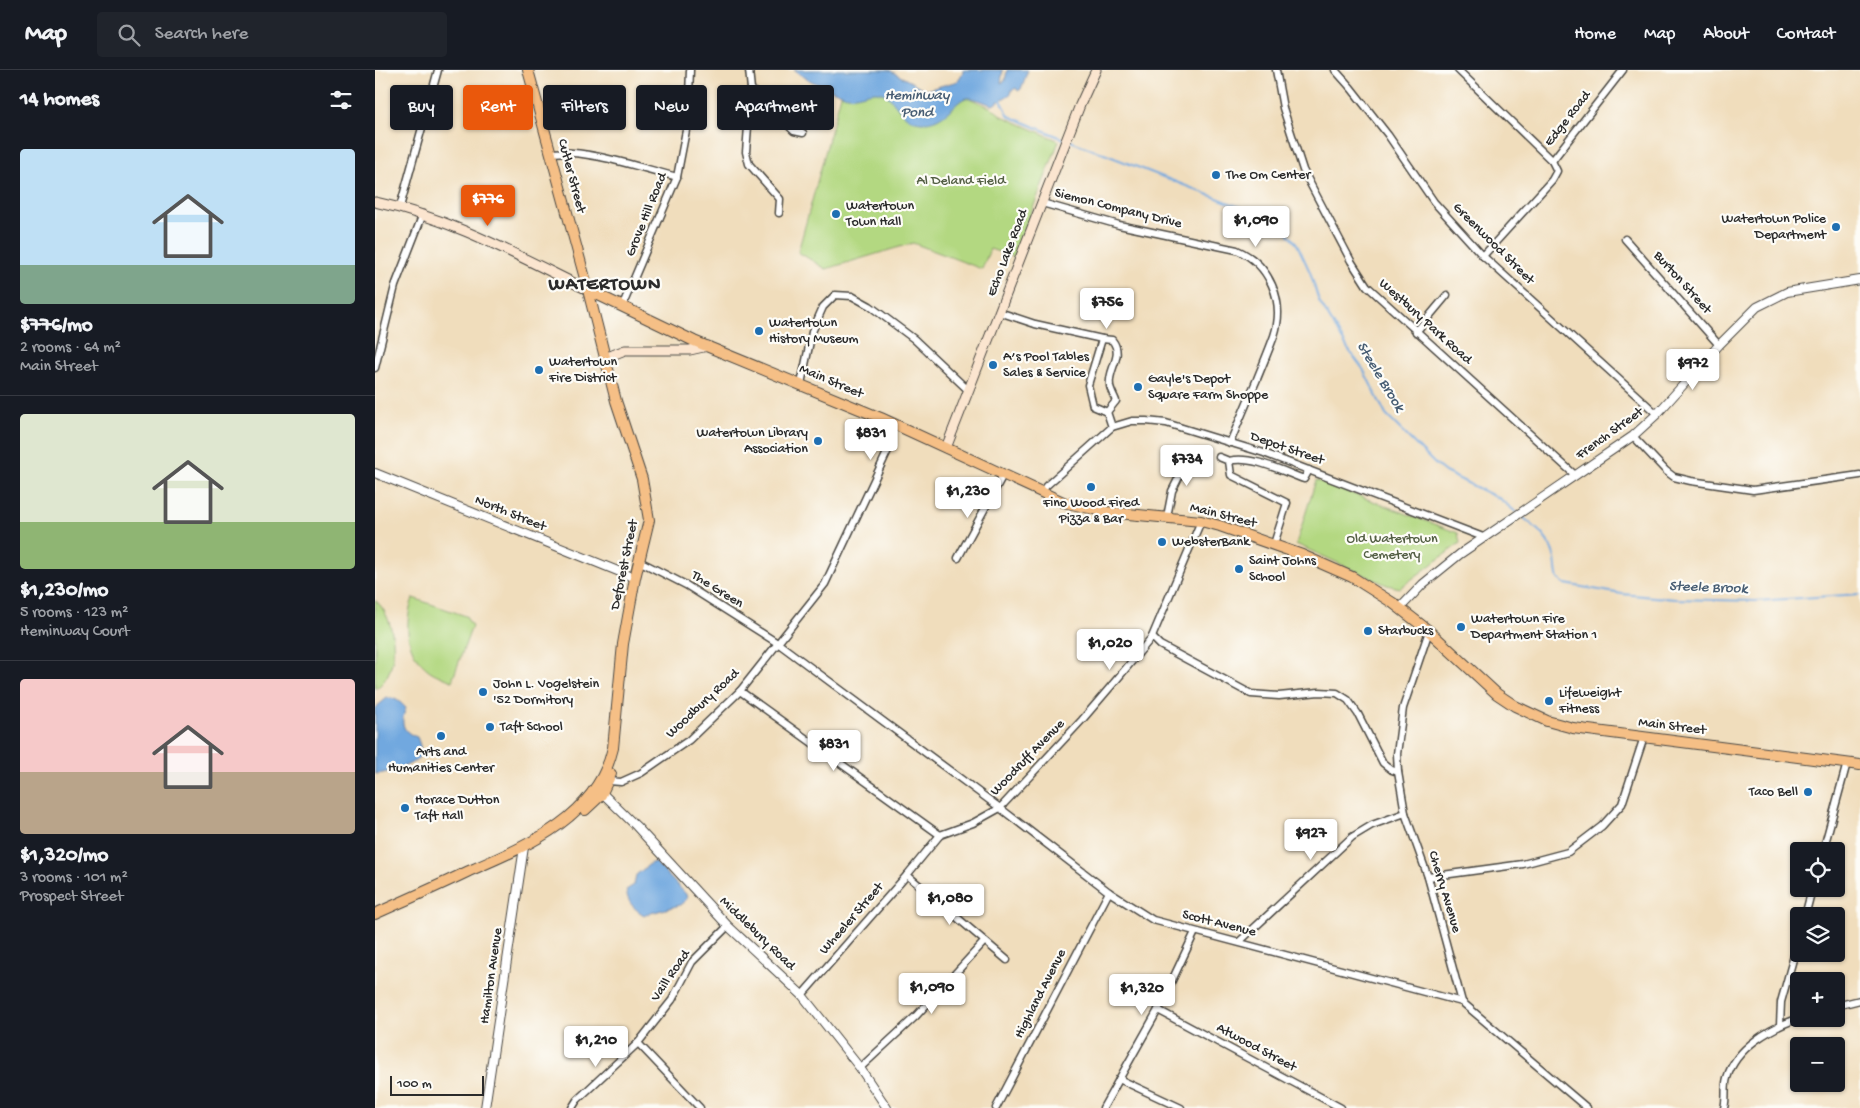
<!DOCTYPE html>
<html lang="en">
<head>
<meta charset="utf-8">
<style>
	body { margin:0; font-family:"Gochi Hand",sans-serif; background:#20242c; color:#f1f3f6; height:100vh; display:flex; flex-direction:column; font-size:19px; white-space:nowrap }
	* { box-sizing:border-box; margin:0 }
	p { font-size:16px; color:#9ea1a6 }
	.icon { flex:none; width:28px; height:28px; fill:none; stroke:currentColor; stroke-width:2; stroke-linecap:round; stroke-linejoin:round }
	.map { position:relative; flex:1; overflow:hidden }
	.side { display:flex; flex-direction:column; background:#171b24; width:375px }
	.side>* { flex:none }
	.hud { position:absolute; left:15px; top:15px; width:475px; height:45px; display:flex; gap:10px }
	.tools { position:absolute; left:1415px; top:772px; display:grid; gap:10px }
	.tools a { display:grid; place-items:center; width:55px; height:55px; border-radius:5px; background:#171b24; box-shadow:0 1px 4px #0004; font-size:25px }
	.scale { position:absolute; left:15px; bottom:12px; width:94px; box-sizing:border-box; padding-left:5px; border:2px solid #2b2b2b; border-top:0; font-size:14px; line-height:18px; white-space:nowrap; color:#2b2b2b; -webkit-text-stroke:4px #fdfcf7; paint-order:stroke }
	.price { position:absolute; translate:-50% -42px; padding:0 11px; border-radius:5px; background:#fff; color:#222; font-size:16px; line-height:32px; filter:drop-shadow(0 1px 2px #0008) }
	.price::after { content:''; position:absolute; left:50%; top:30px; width:15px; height:11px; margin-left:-8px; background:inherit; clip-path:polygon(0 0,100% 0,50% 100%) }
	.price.current { background:#ea580c; color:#fff }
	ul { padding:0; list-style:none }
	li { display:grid; align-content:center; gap:10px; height:265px; padding:0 20px }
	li+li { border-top:1px solid #363941 }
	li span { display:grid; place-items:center; height:155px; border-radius:5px; color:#555 }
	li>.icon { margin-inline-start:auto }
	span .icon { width:90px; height:90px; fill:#fffc; stroke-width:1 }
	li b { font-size:21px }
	h2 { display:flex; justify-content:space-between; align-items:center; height:60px; padding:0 20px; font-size:21px }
	.chip { padding:0 18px; border-radius:5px; background:#171b24; box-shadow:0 1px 4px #0004; font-size:18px; line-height:45px }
	.chip.current { background:#ea580c; color:#fff }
	header { display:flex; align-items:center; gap:30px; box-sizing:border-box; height:70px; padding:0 25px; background:#171b24; border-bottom:1px solid #363941 }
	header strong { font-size:24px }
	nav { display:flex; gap:28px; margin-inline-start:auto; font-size:18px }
	.search { width:350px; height:45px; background:#20242c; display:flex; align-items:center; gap:12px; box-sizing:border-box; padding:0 18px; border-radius:5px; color:#9ea1a6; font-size:19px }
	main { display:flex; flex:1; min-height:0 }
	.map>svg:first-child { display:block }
	.green { fill:#b3d881; stroke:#6f8256 }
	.water { fill:#71a8df; stroke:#4e6a85 }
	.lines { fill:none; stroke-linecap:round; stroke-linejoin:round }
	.stream { stroke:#71a8df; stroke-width:2 }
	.minor-casing { stroke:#494641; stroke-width:9 }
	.tertiary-casing { stroke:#494641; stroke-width:10 }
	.secondary-casing { stroke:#494641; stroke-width:11 }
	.primary-casing { stroke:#494641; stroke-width:12 }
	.minor { stroke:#fff; stroke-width:6 }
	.tertiary { stroke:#fff; stroke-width:8 }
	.secondary { stroke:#fbe5cf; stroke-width:9 }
	.primary { stroke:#f5bf86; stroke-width:10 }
	.poi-dot { fill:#1f6fb2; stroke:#fdfcf7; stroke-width:2 }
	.labels { text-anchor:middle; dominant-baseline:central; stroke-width:4.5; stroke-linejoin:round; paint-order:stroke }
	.street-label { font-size:14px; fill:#2b2b2b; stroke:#fdfcf7 }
	.poi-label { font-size:14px; fill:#2b2b2b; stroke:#fdfcf7; text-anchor:start }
	.park-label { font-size:14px; fill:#545f45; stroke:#fdfcf7 }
	.water-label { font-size:15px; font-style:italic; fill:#475d73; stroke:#fdfcf7 }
	.district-label { font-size:19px; font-weight:bold; letter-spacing:1px; fill:#2b2b2b; stroke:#fdfcf7 }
</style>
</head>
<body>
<header>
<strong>Map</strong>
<div class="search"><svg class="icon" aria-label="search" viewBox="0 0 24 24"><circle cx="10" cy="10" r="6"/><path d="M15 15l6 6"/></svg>Search here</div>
<nav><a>Home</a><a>Map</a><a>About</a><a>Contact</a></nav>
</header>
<main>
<section class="side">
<h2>14 homes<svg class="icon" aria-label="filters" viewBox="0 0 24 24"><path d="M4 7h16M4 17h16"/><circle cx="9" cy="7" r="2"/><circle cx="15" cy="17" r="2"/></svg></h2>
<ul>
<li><span style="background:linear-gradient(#bfe0f5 75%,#7fa58c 0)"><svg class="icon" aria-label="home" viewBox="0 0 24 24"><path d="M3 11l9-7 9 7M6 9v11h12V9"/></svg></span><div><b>$776/mo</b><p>2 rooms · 64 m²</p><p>Main Street</p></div></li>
<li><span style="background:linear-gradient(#dfe7d0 70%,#8fb573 0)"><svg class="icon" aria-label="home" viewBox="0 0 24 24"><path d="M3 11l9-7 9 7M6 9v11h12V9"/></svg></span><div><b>$1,230/mo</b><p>5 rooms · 123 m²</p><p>Heminway Court</p></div></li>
<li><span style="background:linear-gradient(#f6c9c9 60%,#b9a48a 0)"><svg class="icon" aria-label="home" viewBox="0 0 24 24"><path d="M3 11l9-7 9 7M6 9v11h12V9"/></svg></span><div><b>$1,320/mo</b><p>3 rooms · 101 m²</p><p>Prospect Street</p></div></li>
</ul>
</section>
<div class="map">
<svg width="1485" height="1038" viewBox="0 0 1485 1038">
	<rect width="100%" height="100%" fill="#fdfcf7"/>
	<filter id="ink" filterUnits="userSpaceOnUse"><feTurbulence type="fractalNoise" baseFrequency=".02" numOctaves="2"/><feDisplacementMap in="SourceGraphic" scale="10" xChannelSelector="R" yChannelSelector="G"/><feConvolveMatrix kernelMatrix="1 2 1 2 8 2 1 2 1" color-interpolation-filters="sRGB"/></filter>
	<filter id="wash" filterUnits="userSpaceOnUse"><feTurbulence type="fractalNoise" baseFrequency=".0096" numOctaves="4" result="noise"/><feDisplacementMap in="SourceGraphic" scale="20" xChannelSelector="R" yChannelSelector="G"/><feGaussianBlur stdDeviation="1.12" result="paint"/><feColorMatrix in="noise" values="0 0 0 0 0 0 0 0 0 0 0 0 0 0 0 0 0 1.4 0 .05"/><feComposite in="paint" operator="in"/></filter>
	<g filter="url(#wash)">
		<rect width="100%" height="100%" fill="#f0ddbc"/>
		<g class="green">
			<polygon points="470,10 527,22 587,25 617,38 627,46 684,71 639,187 615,179 607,199 538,173 451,199 423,182"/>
			<polygon points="941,410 1083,463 1085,473 1025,518 1012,515 921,474"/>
			<path d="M 38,528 L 91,546 L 97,556 L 77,611 C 70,608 61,605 55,601 C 30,583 29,554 38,528 Z"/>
			<path d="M 0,530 C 22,548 27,603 0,619 Z"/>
		</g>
		<g class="water">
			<path d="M 419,0 L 514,0 L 551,20 L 583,11 L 589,0 L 628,0 L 626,13 L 630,11 L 632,0 L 653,0 L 646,19 L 643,21 L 641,18 L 636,21 L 637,23 L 618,35 C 610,33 599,27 592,28 C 582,28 570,54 546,52 C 524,50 522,29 507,23 C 497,19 484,28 473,26 C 469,26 464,22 459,21 C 444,15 432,10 419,0 Z"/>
			<path d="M 12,628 C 22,628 25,632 31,638 C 25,652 27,662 42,667 C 44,672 48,681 44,687 C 39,695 12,703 2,704 L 0,703 L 0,638 Z"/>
			<path d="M 280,792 L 311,824 L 312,829 L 305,835 L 269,845 C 258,838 253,833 251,820 L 259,815 L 261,805 L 276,793 Z"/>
		</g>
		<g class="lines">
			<g class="stream">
				<polyline points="626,28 626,30 634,46 689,69"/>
				<polyline points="693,70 896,149 908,157 922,174 935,202 944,231 973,279 988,299 1011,345 1060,394 1070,402 1125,429 1142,443"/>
				<path d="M 1146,446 C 1161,457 1176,470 1180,489 C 1181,496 1181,503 1183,509 L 1190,514 L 1247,524 L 1300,529 L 1381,531 L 1485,524"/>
			</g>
		</g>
	</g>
	<g filter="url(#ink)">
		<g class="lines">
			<defs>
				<g id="minor">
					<polyline points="374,0 376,19 371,82 374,94 405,129 404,143"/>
					<polyline points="901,0 908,38 928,100 976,191 992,216 1200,405"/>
					<polyline points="960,0 976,18 1013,65 1059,132 1108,186 1282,344"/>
					<polyline points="1083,0 1177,91 1182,101 1177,110 1108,186"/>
					<polyline points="376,19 419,61 428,63"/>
					<path d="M 176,83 C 213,79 266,98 302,107"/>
					<polyline points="1177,91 1248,0"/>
					<path d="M 667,133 L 744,155 L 862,180 C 894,194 911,231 899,266 C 894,280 888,294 882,309 C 873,330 864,351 855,373"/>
					<polyline points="25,137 63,0"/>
					<polyline points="1250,169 1344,275"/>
					<polyline points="247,237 302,107 313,50 315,0"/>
					<polyline points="624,242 660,254 727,269 713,315 718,336 732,342 737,357"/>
					<polyline points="1041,262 1072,225"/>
					<path d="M 727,269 L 737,270 C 750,286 732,299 735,316 C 736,321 739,326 741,331 L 732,342"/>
					<polyline points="0,298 20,216 48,144"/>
					<polyline points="426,314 437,262 448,237 460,225 477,226 495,236 539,269 593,320"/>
					<polyline points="1258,366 1291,401 1299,407 1316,411 1378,420 1485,405"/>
					<polyline points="844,387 854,391"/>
					<polyline points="854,391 856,405 912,433 899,474"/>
					<path d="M 854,391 C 876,385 907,401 929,409 L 934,400"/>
					<polyline points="666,423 671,416 737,357 757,351 771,351 791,353 889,383 1108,467"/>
					<polyline points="792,447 797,421 817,381"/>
					<polyline points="583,488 628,405"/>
					<polyline points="264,491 311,515 404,574 625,738 734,822 778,850 1087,932"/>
					<polyline points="1054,561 1028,638 1022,684 1023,702 1030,743 1053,807 1087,932 1212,1038"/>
					<polyline points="777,567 785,575 876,624 904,626 944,622 962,623 973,630 983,644 1008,693 1017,700 1023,702"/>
					<polyline points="365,621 565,765"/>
					<polyline points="234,711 246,712 266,703 314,670 365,621 450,514 516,374"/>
					<polyline points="565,765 598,753 625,738 707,650 743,608 777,567 826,451"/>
					<polyline points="1448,781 1472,693"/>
					<polyline points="532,805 632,890"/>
					<polyline points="1053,807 1148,794 1193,782 1227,756 1247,734 1269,667"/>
					<polyline points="1430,846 1437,819"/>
					<polyline points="864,872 977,767 997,755 1030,743"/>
					<polyline points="427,925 532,805 565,765"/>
					<polyline points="1461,936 1485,930"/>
					<polyline points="783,940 966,1038"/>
					<polyline points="1405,955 1406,932 1424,868"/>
					<polyline points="263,973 325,1038"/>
					<polyline points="485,998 541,946 609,872"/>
					<polyline points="744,1009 806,1038"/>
					<polyline points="197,1038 202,1030 263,973 297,930 317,892 353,856"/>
					<polyline points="621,1038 734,822"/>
					<polyline points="728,1038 783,940 820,862"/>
					<path d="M 1349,1038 C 1352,1028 1349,1017 1352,1008 C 1361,977 1396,958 1424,948"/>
				</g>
				<g id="tertiary">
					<polyline points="0,403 260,508"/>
					<polyline points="1025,538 1048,514 1085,484 1258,366 1282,344 1344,275 1382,237 1412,222 1485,210"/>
					<polyline points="224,720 261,756 353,856 427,925 485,998 512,1038"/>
					<polyline points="110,1038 149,777"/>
				</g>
				<g id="secondary">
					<path d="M 0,132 C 76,148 143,186 213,220"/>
					<polyline points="230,288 250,280 315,280 333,276"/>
					<polyline points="571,378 705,35 721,0"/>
				</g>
				<g id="primary">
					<polyline points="213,220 319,271 506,348 688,432 732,442 826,451 845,456 927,485 977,507 1018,533 1054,561 1122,624 1140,636 1172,651 1198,658 1485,695"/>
					<polyline points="210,740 226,725 236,704"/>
					<path d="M 0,844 C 31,830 63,816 94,801 C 154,775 222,747 238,678 L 248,574 L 260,508 L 274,450 L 267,409 L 241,331 L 211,212 L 153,0"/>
				</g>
			</defs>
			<use href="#minor" class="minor-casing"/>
			<use href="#tertiary" class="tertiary-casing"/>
			<use href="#secondary" class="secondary-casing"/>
			<use href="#primary" class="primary-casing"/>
			<use href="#minor" class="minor"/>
			<use href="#tertiary" class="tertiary"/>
			<use href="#secondary" class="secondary"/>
			<use href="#primary" class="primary"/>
		</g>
	</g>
	<g class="poi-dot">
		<circle cx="841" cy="105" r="5"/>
		<circle cx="461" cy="144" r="5"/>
		<circle cx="1461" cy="157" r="5"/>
		<circle cx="384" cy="261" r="5"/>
		<circle cx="618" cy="295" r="5"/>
		<circle cx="164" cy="300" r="5"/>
		<circle cx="763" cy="317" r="5"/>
		<circle cx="443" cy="371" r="5"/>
		<circle cx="716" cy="417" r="5"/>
		<circle cx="787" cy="472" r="5"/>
		<circle cx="864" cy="499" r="5"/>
		<circle cx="1086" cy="557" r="5"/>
		<circle cx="993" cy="561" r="5"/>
		<circle cx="108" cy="622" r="5"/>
		<circle cx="1174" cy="631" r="5"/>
		<circle cx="115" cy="657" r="5"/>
		<circle cx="66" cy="666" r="5"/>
		<circle cx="1433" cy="722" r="5"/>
		<circle cx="30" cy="738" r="5"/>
	</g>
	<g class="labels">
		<g class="street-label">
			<text transform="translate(1193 49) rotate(-52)">Edge Road</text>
			<text transform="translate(196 106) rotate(75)">Cutler Street</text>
			<text transform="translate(743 139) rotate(14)">Siemon Company Drive</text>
			<text transform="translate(272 145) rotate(-68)">Grove Hill Road</text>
			<text transform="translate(1118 174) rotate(45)">Greenwood Street</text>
			<text transform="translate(633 183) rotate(-69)">Echo Lake Road</text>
			<text transform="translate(1307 213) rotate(48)">Burton Street</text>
			<text transform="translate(1050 252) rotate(42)">Westbury Park Road</text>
			<text transform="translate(456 312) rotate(23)">Main Street</text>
			<text transform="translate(1235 364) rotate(-36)">French Street</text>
			<text transform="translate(912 379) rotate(19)">Depot Street</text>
			<text transform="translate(135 444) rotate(22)">North Street</text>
			<text transform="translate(848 446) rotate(14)">Main Street</text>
			<text transform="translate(250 495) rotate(-78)">Deforest Street</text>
			<text transform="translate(342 520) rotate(32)">The Green</text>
			<text transform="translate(328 634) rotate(-43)">Woodbury Road</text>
			<text transform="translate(1297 657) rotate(7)">Main Street</text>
			<text transform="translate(653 688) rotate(-46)">Woodruff Avenue</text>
			<text transform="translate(1069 822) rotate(73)">Cherry Avenue</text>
			<text transform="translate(477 849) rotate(-49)">Wheeler Street</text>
			<text transform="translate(844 854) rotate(14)">Scott Avenue</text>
			<text transform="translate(382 864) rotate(44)">Middlebury Road</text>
			<text transform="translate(117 906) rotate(-82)">Hamilton Avenue</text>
			<text transform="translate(296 906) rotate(-56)">Vaill Road</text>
			<text transform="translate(666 924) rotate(-63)">Highland Avenue</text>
			<text transform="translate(881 978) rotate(28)">Atwood Street</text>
		</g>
		<g class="poi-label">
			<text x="851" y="105">The Om Center</text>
			<text x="471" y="136">Watertown<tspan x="471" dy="16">Town Hall</tspan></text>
			<text x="1451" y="149" text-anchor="end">Watertown Police<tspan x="1451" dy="16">Department</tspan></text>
			<text x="394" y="253">Watertown<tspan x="394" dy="16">History Museum</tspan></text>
			<text x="628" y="287">A’s Pool Tables<tspan x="628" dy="16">Sales &amp; Service</tspan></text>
			<text x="174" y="292">Watertown<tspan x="174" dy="16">Fire District</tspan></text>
			<text x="773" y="309">Gayle's Depot<tspan x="773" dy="16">Square Farm Shoppe</tspan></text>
			<text x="433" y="363" text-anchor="end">Watertown Library<tspan x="433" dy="16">Association</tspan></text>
			<text x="716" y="433" text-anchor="middle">Fino Wood Fired<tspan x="716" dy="16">Pizza &amp; Bar</tspan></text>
			<text x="797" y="472">WebsterBank</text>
			<text x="874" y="491">Saint Johns<tspan x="874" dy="16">School</tspan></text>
			<text x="1096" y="549">Watertown Fire<tspan x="1096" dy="16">Department Station 1</tspan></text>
			<text x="1003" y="561">Starbucks</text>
			<text x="118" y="614">John L. Vogelstein<tspan x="118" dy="16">'52 Dormitory</tspan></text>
			<text x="1184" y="623">Lifeweight<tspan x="1184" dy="16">Fitness</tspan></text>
			<text x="125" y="657">Taft School</text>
			<text x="66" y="682" text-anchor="middle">Arts and<tspan x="66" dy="16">Humanities Center</tspan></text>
			<text x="1423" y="722" text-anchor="end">Taco Bell</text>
			<text x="40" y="730">Horace Dutton<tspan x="40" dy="16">Taft Hall</tspan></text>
		</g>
		<g class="park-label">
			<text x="586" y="111">Al Deland Field</text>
			<text x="1017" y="469">Old Watertown<tspan x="1017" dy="16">Cemetery</tspan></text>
		</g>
		<g class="water-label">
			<text x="542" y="26">Heminway<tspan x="542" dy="17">Pond</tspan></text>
			<text transform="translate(1005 307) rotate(59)">Steele Brook</text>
			<text transform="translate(1333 518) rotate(2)">Steele Brook</text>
		</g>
		<g class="district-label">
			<text x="230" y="215">WATERTOWN</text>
		</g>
	</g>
</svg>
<div class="tools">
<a><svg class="icon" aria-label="locate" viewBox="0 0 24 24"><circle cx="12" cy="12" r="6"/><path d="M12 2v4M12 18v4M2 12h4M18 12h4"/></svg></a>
<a><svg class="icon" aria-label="layers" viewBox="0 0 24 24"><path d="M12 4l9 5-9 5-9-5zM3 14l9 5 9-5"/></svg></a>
<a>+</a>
<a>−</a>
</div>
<div class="scale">100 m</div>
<b class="price current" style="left:113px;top:157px">$776</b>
<b class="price" style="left:881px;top:178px">$1,090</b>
<b class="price" style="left:732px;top:260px">$756</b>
<b class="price" style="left:1318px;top:321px">$972</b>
<b class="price" style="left:496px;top:391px">$831</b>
<b class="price" style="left:812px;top:417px">$734</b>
<b class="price" style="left:593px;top:449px">$1,230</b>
<b class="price" style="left:735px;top:601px">$1,020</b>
<b class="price" style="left:459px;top:702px">$831</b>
<b class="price" style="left:936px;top:791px">$927</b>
<b class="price" style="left:575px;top:856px">$1,080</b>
<b class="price" style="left:557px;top:945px">$1,090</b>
<b class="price" style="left:767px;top:946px">$1,320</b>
<b class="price" style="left:221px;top:998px">$1,210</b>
<div class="hud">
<a class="chip">Buy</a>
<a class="chip current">Rent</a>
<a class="chip">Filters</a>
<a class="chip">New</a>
<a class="chip">Apartment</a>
</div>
</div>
</main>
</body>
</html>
